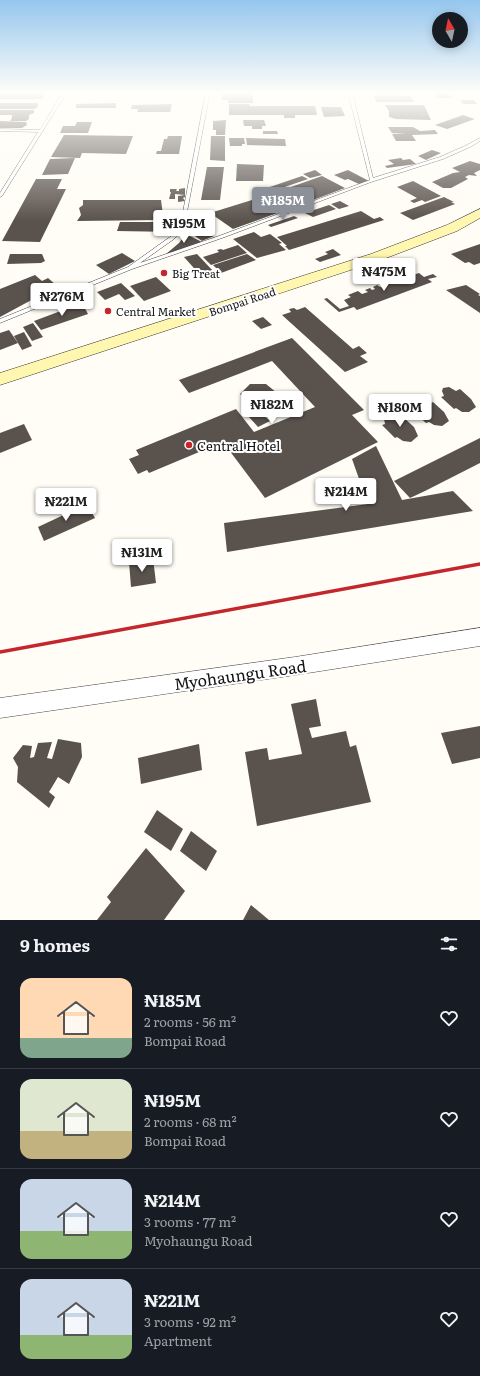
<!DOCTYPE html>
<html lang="en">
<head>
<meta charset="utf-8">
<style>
	body { margin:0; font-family:Literata,serif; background:#242831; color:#f1f3f6; height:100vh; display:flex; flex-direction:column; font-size:15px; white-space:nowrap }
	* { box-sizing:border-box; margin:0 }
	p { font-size:13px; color:#9ea1a6 }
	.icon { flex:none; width:22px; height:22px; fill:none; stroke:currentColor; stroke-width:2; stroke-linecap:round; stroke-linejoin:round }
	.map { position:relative; height:920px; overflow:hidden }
	.side { display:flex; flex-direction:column; background:#171b24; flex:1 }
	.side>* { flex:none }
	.needle { width:26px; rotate:351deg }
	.fabs { position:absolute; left:432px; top:12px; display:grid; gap:8px }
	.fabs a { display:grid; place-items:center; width:36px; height:36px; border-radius:50%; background:#171b24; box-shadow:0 2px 10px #0003; font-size:20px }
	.price { position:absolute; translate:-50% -34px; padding:0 9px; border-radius:4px; background:#fff; color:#222; font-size:13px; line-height:26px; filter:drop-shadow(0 1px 2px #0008) }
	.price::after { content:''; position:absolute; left:50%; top:24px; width:12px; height:9px; margin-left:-6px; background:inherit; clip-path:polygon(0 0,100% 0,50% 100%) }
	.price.current { background:#8c9099; color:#fff }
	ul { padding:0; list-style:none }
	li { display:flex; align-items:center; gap:12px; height:100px; padding:0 20px }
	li+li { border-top:1px solid #363941 }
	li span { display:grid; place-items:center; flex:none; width:112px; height:80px; border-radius:12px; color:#555 }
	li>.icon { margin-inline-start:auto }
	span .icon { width:48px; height:48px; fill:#fffc; stroke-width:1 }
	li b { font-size:17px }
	h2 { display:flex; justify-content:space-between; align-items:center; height:48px; padding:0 20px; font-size:17px }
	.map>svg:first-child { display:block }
	.building { fill:#5a524d }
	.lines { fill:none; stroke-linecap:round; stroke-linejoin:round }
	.service-casing { stroke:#444; stroke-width:1 }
	.minor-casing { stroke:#444; stroke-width:1 }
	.secondary-casing { stroke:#333; stroke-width:1 }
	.service { fill:#fff; fill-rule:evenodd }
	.minor { fill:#fff; fill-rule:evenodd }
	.secondary { fill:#fff6b0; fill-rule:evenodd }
	.rail { stroke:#c4262e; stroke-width:3.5 }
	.poi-dot { fill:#c4262e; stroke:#fff; stroke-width:1.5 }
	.labels { text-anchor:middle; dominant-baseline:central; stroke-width:4; stroke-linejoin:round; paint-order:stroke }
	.far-poi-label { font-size:11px; fill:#111; stroke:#fff; text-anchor:start }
	.far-street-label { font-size:11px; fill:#111; stroke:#fff }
	.poi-label { font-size:13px; fill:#111; stroke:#fff; text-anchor:start }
	.near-street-label { font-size:16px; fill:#111; stroke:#fff }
</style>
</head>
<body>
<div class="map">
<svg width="480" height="920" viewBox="0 0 480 920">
	<rect width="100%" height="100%" fill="#fffdf5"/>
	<g class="building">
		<polygon points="0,92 47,92 42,99 0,99"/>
		<polygon points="229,92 253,92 253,103 228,103 228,100 222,100 222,94 228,94"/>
		<polygon points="376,92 397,92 398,94 377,94"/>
		<polygon points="434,92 448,92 452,98 437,98"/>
		<polygon points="374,95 411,96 414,102 376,102"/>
		<polygon points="460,100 474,100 477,104 463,104"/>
		<polygon points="0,103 38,103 38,107 34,109 0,109"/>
		<polygon points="116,103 116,108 76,108 76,104"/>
		<polygon points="172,104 170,112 137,112 138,109 131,109 132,105"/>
		<polygon points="229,104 249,104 250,106 315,106 317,115 295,115 295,118 284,118 284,115 229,115"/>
		<polygon points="385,105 424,105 431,120 396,119 389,117 389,111"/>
		<polygon points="321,107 341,107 345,116 324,117"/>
		<polygon points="0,110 34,110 34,113 29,115 29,119 26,121 10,121 12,118 12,115 0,115"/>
		<polygon points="463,115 475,119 447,129 435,125"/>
		<polygon points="226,120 225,135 216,135 216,130 213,130 213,121"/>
		<polygon points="243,120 264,120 266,126 262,126 262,129 252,129 252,126 244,126"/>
		<polygon points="0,121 26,122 27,125 22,128 0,128"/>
		<polygon points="77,122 92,122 88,133 60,133 63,126 75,126"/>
		<polygon points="388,127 413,127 420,131 435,130 438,134 412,135 416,141 396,141 392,134 406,133 392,133"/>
		<polygon points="263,131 277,131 278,134 263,134"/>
		<polygon points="64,135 133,136 126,154 82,153 80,158 51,157"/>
		<polygon points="168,136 182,136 179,154 156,154 157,151 161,151 164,139 167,139"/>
		<polygon points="211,136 225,136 225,161 210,160"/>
		<polygon points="229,138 244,138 245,144 242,144 242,146 230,146"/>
		<polygon points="246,138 285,139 286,146 247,145"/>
		<polygon points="432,150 441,153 426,160 418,156"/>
		<polygon points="75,158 68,174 42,175 50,159"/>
		<polygon points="401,158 403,160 410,159 416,164 387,168 385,166 394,164 388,160"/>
		<polygon points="470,161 480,164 480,170 474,173 477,176 469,175 465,177 468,179 451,188 443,188 432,182 453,173 460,172 452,168"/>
		<polygon points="237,164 264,165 263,181 236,181"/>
		<polygon points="207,167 224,167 220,200 201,200"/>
		<polygon points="315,170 322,175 310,178 303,174"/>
		<polygon points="348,170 369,181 359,184 348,179 345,180 334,175"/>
		<polygon points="302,176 308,179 270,192 264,189"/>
		<polygon points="322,176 345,188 292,208 274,193"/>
		<polygon points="36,179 62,179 57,189 66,189 40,242 2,241"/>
		<polygon points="413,181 441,196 425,202 422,200 414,203 410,201 417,198 397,187"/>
		<polygon points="185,188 185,195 175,194 175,199 169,199 171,192 170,192 170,189 177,189 176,191 179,191 179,189"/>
		<polygon points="271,194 291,208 233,229 210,213"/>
		<polygon points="185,195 185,197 183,198 185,201 178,202 178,196"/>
		<polygon points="444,197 454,202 451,202 455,204 413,220 400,213"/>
		<polygon points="83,200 161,200 163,215 160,220 77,221 81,215 79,208 83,205"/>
		<polygon points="340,201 349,206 339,209 331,204"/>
		<polygon points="329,205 336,209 313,217 305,213"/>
		<polygon points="361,211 374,219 380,217 384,220 289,250 285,246 287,246 277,237"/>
		<polygon points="294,216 298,218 271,227 268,225"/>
		<polygon points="120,222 162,222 176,223 174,232 117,231"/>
		<polygon points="203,230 214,236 202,241 192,234"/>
		<polygon points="254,232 261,237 270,234 282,243 279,244 286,250 257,258 233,239"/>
		<polygon points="186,234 202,242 167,256 166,254 179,243"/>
		<polygon points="480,244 480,263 474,265 469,262 465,263 451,254"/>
		<polygon points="238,245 247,253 211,265 203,257 219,252 217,250 221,249 223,250"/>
		<polygon points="333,249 341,255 320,262 315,259 328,254 325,252"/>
		<polygon points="122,253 135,261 109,274 96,265"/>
		<polygon points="10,254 42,254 45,261 41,263 7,264"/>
		<polygon points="197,254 214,272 201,276 184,257"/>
		<polygon points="247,254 256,260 221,273 213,265"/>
		<polygon points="411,273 413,275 419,273 424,277 433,274 437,277 428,279 432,282 357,310 354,307 339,312 324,299 327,298 340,309 349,306 344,300 351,297 348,295 358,291 362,294 368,292 365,290 370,288 372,290 375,289 373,287 377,285 380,287 385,285 382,284 388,282 391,284 394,283 390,280 394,279 397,282 402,280 399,277 404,275 407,278 410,277 407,275"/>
		<polygon points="35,275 42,281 48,278 56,285 48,288 50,290 0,317 0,289"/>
		<polygon points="156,277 171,291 144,301 130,286"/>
		<polygon points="121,283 135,296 125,300 119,294 105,300 97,292"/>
		<polygon points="466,285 480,294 478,295 480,296 480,313 446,290"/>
		<polygon points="82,303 88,314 41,330 34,321"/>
		<polygon points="305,307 353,349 359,346 367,353 360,356 368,362 345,372 282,315 291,312 289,309 294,308 297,310"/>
		<polygon points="263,317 272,325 261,329 252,321"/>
		<polygon points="33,323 43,337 32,341 23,327"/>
		<polygon points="9,330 18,343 0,350 0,333"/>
		<polygon points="24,332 32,346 22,350 14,336"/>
		<polygon points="292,338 364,410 352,415 378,442 265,498 223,442 149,473 147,470 138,474 129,459 139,455 136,450 236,409 254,432 315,407 272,361 189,393 179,380"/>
		<polygon points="250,384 266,384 277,393 275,402 254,408 240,394"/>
		<polygon points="449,387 456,391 460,389 471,399 476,407 469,412 462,412 456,408 454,409 441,397 444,396 442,391 443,388"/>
		<polygon points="416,400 422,400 430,404 433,402 444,412 449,421 442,426 434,425 429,422 426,423 413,411 416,409 415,404"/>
		<polygon points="260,412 270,421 258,427 249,417"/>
		<polygon points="392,414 399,418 403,417 414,427 418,436 411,442 403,441 397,437 395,438 382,425 385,424 384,419 386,415"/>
		<polygon points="24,424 32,440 0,453 0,433"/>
		<polygon points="480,438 480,463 425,491 410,498 394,481"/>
		<polygon points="376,446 402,500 453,491 473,511 227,552 224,523 368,504 352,459"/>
		<polygon points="87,504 95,518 44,541 38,527"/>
		<polygon points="153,558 156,583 131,587 129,562"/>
		<polygon points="316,699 321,726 309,728 312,738 346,731 350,747 356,745 371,802 257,826 245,752 267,748 269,760 302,754 291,704"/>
		<polygon points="480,726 480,758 452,764 441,733"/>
		<polygon points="58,739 81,743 82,757 69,784 58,777 49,792 55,797 49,808 17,782 18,767 13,758 23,745 32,746 30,758 34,757 38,743 52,742 47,758 52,759"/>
		<polygon points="199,744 202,770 141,784 138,758"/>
		<polygon points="157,810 183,829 171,851 144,832"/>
		<polygon points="191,831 217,851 206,871 180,851"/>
		<polygon points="146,848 185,891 164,920 97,920 111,902 107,897"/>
		<polygon points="251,905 269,920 243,920"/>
	</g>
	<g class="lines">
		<defs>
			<g id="service">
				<polygon points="63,92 67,92 2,196 0,197 0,193 38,132 0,131 0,129 40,130"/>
				<polygon points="206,92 210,92 186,217 182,229 174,239 140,263 219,236 370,180 348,92 352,92 373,178 440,157 467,145 480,138 480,141 470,147 443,159 371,182 222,238 132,269 0,323 0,319 128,267 170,237 178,229 182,217"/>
			</g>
			<polygon id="minor" points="480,628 480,646 295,675 0,718 0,698 295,657"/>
			<polygon id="secondary" points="480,209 480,218 457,231 381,260 0,385 0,373 371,254 447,225"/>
		</defs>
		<use href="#service" class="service-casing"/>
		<use href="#minor" class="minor-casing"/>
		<use href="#secondary" class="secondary-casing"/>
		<use href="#service" class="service"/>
		<use href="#minor" class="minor"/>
		<use href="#secondary" class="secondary"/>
		<polyline class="rail" points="0,652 480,564"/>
	</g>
	<linearGradient id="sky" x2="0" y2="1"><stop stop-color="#95c6ee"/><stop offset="0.42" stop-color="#fffefa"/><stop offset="1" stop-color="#fffefa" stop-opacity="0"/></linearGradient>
	<rect width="480" height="221" fill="url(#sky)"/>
	<g class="poi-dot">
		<circle cx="164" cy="273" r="4"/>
		<circle cx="108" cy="311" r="4"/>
		<circle cx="189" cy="445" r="4"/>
	</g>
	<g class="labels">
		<g class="far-poi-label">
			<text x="172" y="273">Big Treat</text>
			<text x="116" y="311">Central Market</text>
		</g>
		<g class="far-street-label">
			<text transform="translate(242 301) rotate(-18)">Bompai Road</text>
		</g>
		<g class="poi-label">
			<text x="197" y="445">Central Hotel</text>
		</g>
		<g class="near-street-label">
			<text transform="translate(240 674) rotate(-8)">Myohaungu Road</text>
		</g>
	</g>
</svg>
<div class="fabs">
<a><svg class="needle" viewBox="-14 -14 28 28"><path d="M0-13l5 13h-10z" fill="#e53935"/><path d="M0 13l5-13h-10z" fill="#9ea1a6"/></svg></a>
</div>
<b class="price current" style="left:283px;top:221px">₦185M</b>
<b class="price" style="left:184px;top:244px">₦195M</b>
<b class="price" style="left:384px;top:292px">₦475M</b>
<b class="price" style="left:62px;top:317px">₦276M</b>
<b class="price" style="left:272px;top:425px">₦182M</b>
<b class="price" style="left:400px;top:428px">₦180M</b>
<b class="price" style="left:346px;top:512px">₦214M</b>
<b class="price" style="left:66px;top:522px">₦221M</b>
<b class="price" style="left:142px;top:573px">₦131M</b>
</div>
<section class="side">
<h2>9 homes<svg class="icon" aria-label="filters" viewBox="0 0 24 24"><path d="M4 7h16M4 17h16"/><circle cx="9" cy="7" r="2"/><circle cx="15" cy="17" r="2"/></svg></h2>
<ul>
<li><span style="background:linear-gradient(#ffd9b3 75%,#7fa58c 0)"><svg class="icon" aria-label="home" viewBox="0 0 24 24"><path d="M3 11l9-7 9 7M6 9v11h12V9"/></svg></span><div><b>₦185M</b><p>2 rooms · 56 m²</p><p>Bompai Road</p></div><svg class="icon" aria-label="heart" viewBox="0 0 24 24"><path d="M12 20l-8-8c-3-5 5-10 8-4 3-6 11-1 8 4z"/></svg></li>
<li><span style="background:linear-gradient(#dfe7d0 65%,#c2b280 0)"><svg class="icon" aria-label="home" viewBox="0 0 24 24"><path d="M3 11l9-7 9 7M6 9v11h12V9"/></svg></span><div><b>₦195M</b><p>2 rooms · 68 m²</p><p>Bompai Road</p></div><svg class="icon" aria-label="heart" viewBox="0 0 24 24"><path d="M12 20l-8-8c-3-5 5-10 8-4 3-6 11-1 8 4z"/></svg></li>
<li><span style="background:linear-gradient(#c9d6e8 65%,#8fb573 0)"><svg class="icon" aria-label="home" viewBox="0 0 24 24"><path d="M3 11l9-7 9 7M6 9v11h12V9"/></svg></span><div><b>₦214M</b><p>3 rooms · 77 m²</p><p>Myohaungu Road</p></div><svg class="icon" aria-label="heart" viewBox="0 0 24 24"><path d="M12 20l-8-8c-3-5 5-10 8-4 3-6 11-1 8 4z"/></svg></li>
<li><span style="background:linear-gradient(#c9d6e8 70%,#8fb573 0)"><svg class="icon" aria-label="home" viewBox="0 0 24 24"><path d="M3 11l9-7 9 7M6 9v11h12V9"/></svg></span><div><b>₦221M</b><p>3 rooms · 92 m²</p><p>Apartment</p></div><svg class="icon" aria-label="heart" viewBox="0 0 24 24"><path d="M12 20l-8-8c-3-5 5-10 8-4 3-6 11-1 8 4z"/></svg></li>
</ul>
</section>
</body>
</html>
